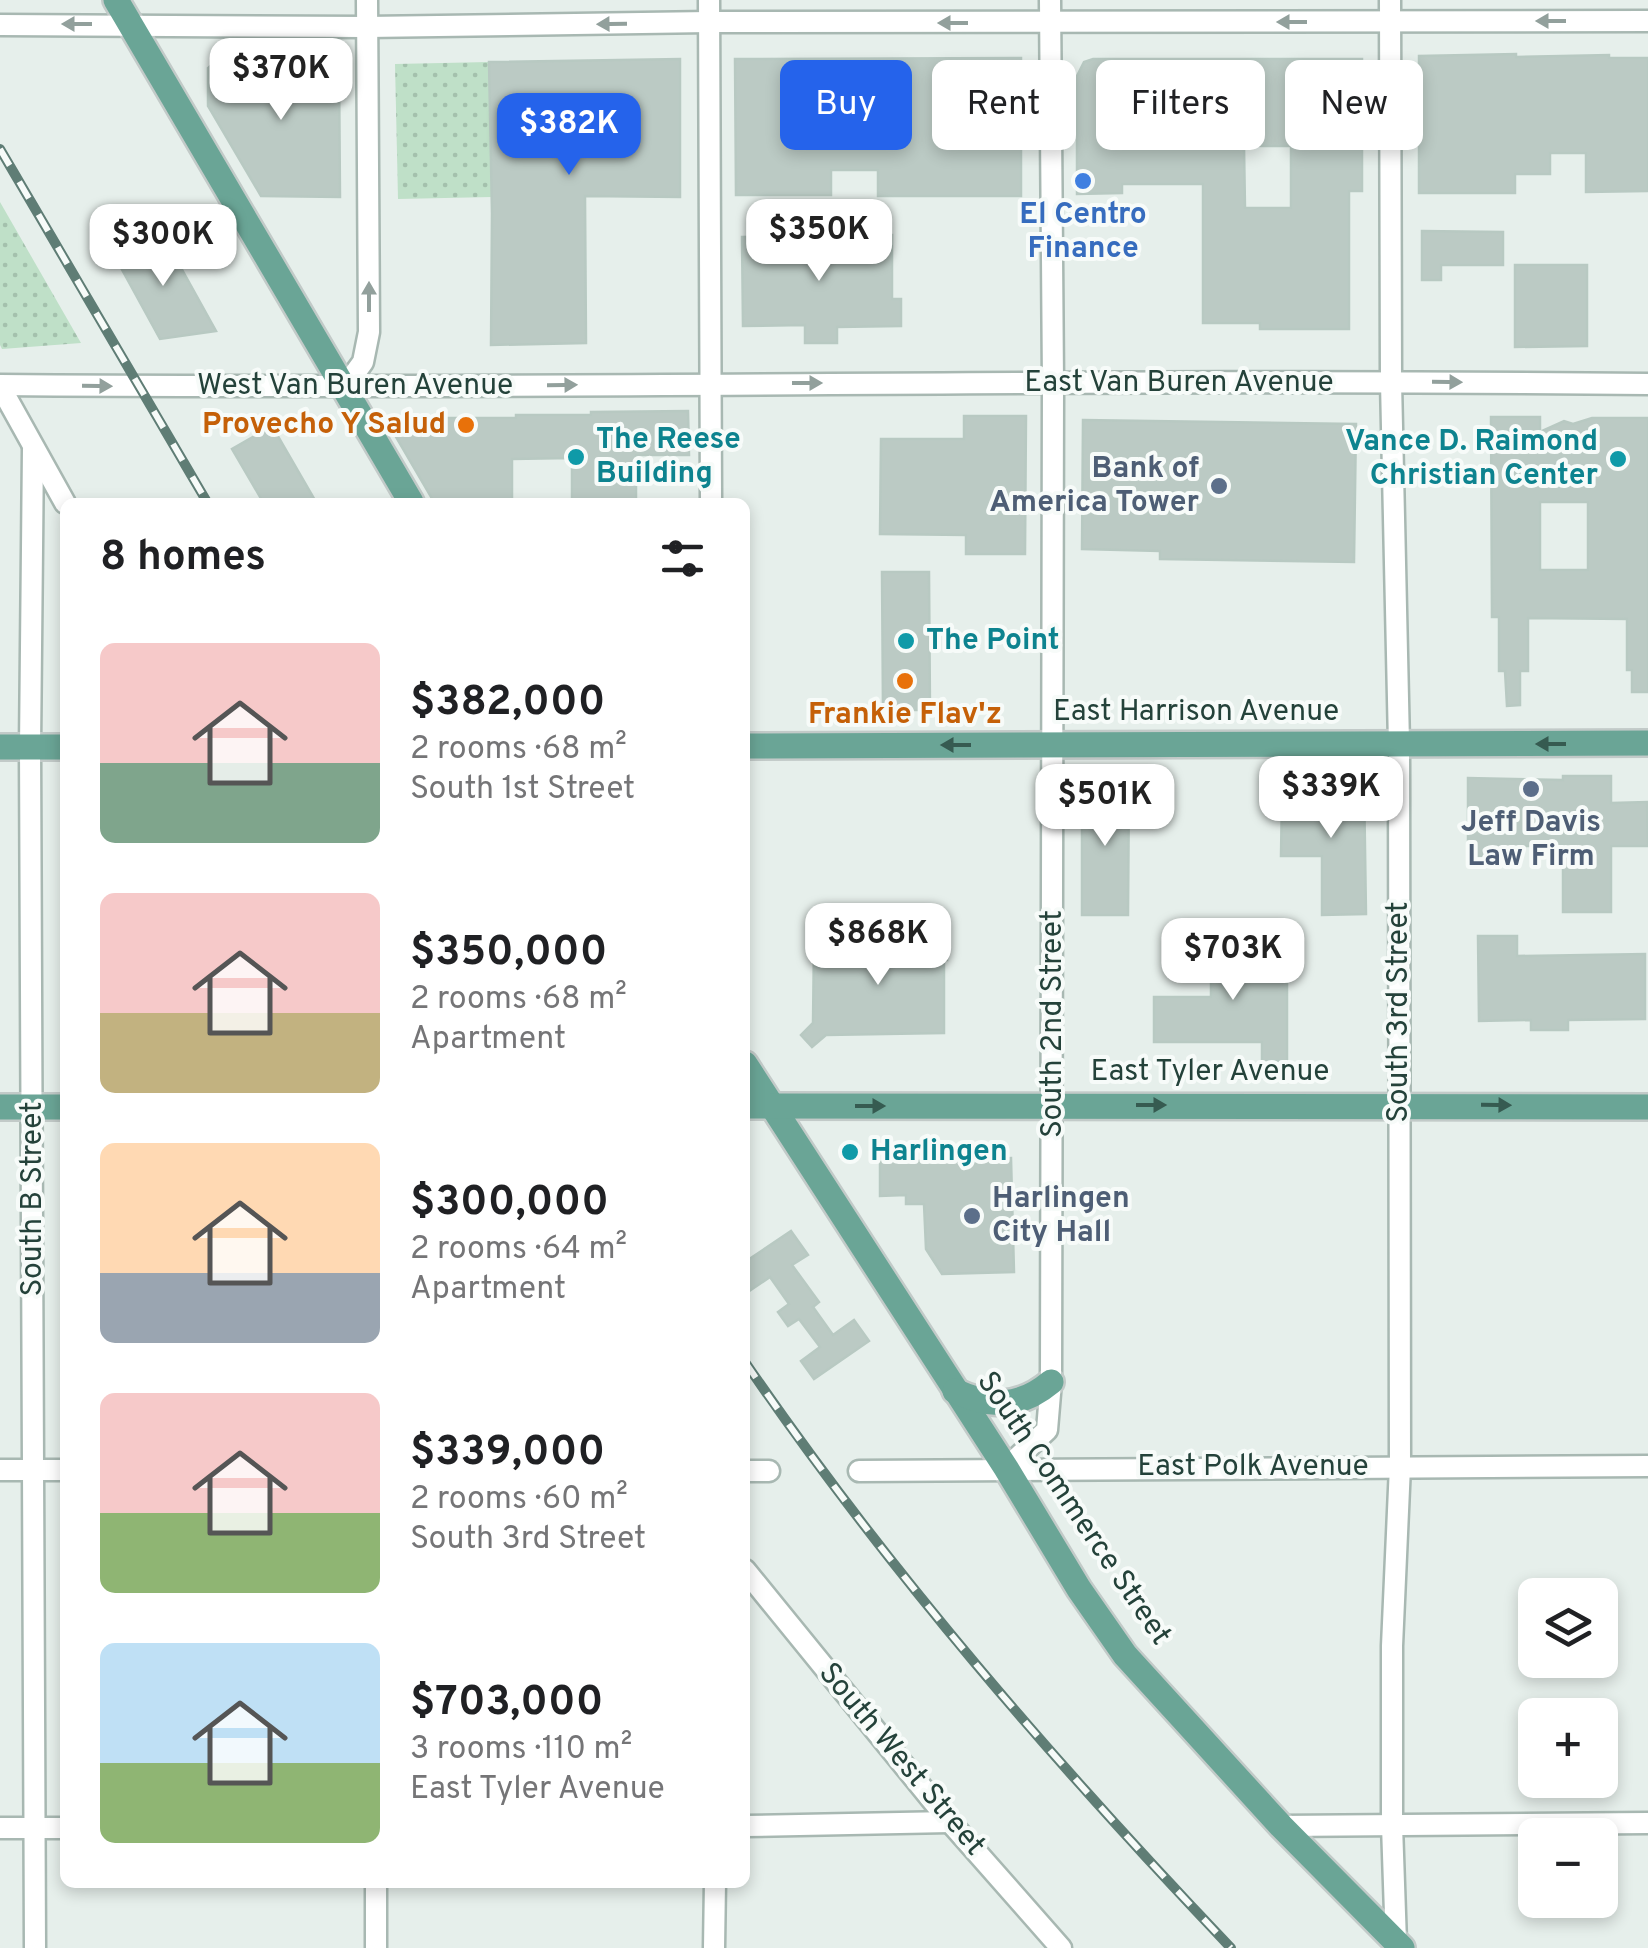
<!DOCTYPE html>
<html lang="en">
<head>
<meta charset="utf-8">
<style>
	body { margin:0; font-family:Overpass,sans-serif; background:#f2f2f2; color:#202124; height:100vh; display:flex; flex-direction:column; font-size:38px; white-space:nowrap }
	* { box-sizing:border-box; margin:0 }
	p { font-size:32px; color:#757577 }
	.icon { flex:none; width:55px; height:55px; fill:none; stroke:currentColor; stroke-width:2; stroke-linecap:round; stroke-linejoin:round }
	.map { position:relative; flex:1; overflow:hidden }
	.side { position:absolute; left:60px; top:498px; width:690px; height:1390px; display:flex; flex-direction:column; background:#fff; border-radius:15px; box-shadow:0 5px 15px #0003 }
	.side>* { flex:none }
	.top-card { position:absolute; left:780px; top:60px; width:718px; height:90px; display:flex; gap:20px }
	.controls { position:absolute; left:1518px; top:1578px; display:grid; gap:20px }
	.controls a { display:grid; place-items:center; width:100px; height:100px; border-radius:15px; background:#fff; box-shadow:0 5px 15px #0003; font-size:50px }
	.price { position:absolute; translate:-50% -85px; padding:0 22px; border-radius:20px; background:#fff; color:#222; font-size:32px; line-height:65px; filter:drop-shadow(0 2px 5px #0008) }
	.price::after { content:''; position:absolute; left:50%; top:60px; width:30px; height:22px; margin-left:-15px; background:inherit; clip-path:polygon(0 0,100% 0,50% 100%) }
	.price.selected { background:#2563eb; color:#fff }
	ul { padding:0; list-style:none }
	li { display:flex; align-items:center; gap:30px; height:250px; padding:0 40px }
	li span { display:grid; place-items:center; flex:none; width:280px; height:200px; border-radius:15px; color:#555 }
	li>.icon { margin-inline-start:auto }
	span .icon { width:120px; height:120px; fill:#fffc; stroke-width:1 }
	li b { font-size:42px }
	h2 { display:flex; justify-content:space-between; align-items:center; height:120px; padding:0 40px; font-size:42px }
	.tag { padding:0 35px; border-radius:15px; background:#fff; box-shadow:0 5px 15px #0003; font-size:35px; line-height:90px }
	.tag.selected { background:#2563eb; color:#fff }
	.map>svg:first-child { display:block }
	.green { fill:url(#green-dots) }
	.building { fill:#bbcac4; stroke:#b8c9c2; stroke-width:2.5; fill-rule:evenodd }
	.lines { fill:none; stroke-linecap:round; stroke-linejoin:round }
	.minor-casing { stroke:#a8b8b2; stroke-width:25 }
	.major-casing { stroke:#c2cac8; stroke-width:30 }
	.minor { stroke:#fff; stroke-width:20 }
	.major { stroke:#6aa596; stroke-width:25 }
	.rail-casing { stroke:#5f7d75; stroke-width:10 }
	.rail { stroke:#f7fbf9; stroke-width:6; stroke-dasharray:19; stroke-linecap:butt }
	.oneway { fill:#92a09c }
	.oneway2 { fill:#365b51 }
	.shop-dot { fill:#3f7fe0; stroke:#f7fbf9; stroke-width:4 }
	.food-dot { fill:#e8710a; stroke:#f7fbf9; stroke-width:4 }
	.culture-dot { fill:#0f9aa8; stroke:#f7fbf9; stroke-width:4 }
	.service-dot { fill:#5c6f8a; stroke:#f7fbf9; stroke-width:4 }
	.labels { text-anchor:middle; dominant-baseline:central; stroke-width:8; stroke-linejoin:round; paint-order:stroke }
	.shop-label { font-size:30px; font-weight:bold; fill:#366cbe; stroke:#f7fbf9 }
	.street-label { font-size:30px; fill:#24423a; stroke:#f7fbf9 }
	.food-label { font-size:30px; font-weight:bold; fill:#c56008; stroke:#f7fbf9; text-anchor:end }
	.culture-label { font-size:30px; font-weight:bold; fill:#0d838f; stroke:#f7fbf9; text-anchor:start }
	.service-label { font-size:30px; font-weight:bold; fill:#4e5e75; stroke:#f7fbf9; text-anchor:end }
</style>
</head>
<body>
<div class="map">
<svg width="1648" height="1948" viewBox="0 0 1648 1948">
	<defs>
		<pattern id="green-dots" width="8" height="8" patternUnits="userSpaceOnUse" patternTransform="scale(2.5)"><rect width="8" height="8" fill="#bfe0c8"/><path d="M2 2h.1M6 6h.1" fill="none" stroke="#a4c1ad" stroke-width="1.8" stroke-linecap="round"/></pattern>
	</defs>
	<rect width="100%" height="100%" fill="#e6efeb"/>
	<g class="green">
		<polygon points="489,62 492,197 398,199 395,64"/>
		<polygon points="0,202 81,343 2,349 0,345"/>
	</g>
	<g class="building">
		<polygon points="1516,54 1516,57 1609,55 1609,58 1648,58 1648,191 1586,192 1586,153 1550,153 1550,174 1515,174 1515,193 1419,193 1419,56"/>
		<polygon points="1021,58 1021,196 878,196 878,170 831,170 831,195 736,195 735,59"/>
		<polygon points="680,59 680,197 585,196 586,343 491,345 492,213 489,62"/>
		<path d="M 1093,59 L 1362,59 L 1362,191 L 1349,191 L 1349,329 L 1260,329 L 1260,323 L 1203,323 L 1203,184 L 1122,184 L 1122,193 L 1077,194 L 1077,76 L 1084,62 ZM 1244,146 L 1291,146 L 1291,208 L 1245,208 Z"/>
		<polygon points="216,61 339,61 340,197 261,196 208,106 208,68"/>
		<polygon points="160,230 216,331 160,339 114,255"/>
		<polygon points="1422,231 1503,232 1503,265 1441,265 1441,280 1422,280"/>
		<polygon points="892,235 892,299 901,299 901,326 837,327 837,343 805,343 805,325 743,326 742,237"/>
		<polygon points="1515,265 1587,265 1587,346 1515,347"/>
		<polygon points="688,411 689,455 636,455 636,502 572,501 572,458 512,459 512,502 434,502 385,418 516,418 516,415 591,415 591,412"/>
		<polygon points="964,416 1026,416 1025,554 966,554 966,535 880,534 881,439 964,439"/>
		<path d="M 1491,417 L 1540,417 L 1540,432 L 1564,421 L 1573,424 L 1592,418 L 1648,418 L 1648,692 L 1632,692 L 1632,670 L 1627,670 L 1627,619 L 1528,618 L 1528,671 L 1520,671 L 1520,705 L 1507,706 L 1505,671 L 1499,671 L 1499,617 L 1492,617 ZM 1540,502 L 1588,502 L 1588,570 L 1540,570 Z"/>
		<polygon points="1083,420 1356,424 1354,562 1160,559 1160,551 1082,549"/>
		<polygon points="272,426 316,502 263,502 232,449"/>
		<polygon points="882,572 929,572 930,710 883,710"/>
		<polygon points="1563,776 1611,776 1611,803 1647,802 1648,846 1611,846 1611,912 1563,912 1563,846 1516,846 1516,862 1493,862 1493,856 1468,856 1468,778 1563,780"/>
		<polygon points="1317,781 1364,781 1366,914 1322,915 1322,856 1281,856 1282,793 1317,793"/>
		<polygon points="1082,783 1129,783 1128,915 1082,915"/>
		<polygon points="924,935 938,939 947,950 947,960 944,960 944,1033 826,1035 812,1047 801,1035 813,1023 814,941 924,941"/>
		<polygon points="1478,936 1517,936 1517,956 1645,954 1645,1019 1568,1020 1568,1030 1531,1030 1531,1020 1479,1021"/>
		<polygon points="1211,942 1231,942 1231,947 1287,947 1287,1061 1262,1061 1262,1042 1154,1042 1154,997 1211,997"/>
		<polygon points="1011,1158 1014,1272 942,1274 926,1249 924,1204 906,1204 906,1195 880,1196 880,1162"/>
		<polygon points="791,1231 808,1255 792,1265 819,1302 813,1307 833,1335 854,1320 869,1341 814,1379 801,1361 820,1347 799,1319 788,1326 778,1312 789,1304 770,1277 745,1294 745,1262"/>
	</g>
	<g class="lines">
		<defs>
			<g id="minor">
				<polyline points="709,0 711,502"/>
				<polyline points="1390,0 1391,382 1399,744 1400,1466 1392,1646 1392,1825 1396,1943"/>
				<polyline points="0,25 367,27 709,22 1648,21"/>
				<path d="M 0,385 C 549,390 1099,378 1648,384"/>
				<polyline points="0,386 65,503"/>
				<polyline points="344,388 363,362 369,332 367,0"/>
				<polyline points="33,449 30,747 35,1948"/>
				<polyline points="1006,1468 1047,1430 1051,1382 1053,384 1050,0"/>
				<polyline points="0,1470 65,1470"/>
				<polyline points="745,1471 769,1471"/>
				<polyline points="859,1471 1648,1466"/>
				<polyline points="745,1570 950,1822 1061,1948"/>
				<polyline points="745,1826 950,1822"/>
				<polyline points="1281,1826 1648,1823"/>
				<polyline points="0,1828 65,1828"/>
				<polyline points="376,1882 376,1948"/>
				<polyline points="714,1948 715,1882"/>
			</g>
			<g id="major">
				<polyline points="116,0 411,502"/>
				<polyline points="745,746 1648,743"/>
				<polyline points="0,747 65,747"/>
				<polyline points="745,1064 1006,1468 1079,1589 1125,1655 1281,1826 1402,1948"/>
				<polyline points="745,1106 1648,1107"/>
				<polyline points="0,1107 65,1107"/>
				<path d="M 955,1391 C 991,1408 1020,1408 1051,1382"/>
			</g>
		</defs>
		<use href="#minor" class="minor-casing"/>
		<use href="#major" class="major-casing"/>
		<use href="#minor" class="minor"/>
		<use href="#major" class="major"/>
		<defs>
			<g id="rail">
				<polyline points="0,149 207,502"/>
				<path d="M 745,1362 C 888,1571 1057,1765 1231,1948"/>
			</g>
		</defs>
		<use href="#rail" class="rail-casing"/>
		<use href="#rail" class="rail"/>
	</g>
	<defs><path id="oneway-solid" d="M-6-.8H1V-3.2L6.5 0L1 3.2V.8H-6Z" transform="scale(2.5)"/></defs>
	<g class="oneway">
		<use href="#oneway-solid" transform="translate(1551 21) rotate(180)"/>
		<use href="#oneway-solid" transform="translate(1292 22) rotate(180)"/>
		<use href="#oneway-solid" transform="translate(953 23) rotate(-180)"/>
		<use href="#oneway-solid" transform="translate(77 24) rotate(180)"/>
		<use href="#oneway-solid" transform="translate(612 24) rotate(179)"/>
		<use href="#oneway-solid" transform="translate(369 297) rotate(-90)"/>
		<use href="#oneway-solid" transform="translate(1447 382) rotate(1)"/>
		<use href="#oneway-solid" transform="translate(807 383)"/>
		<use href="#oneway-solid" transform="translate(562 385) rotate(-1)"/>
		<use href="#oneway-solid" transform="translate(97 386) rotate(1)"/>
	</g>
	<g class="oneway2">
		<use href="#oneway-solid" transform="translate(1551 744) rotate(180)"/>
		<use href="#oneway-solid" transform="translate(956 745) rotate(180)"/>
		<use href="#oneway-solid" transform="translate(1151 1105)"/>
		<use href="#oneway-solid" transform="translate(1496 1105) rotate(1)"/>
		<use href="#oneway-solid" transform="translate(870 1106)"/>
	</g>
	<circle class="shop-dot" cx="1083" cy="181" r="10"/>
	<g class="food-dot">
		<circle cx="466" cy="425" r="10"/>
		<circle cx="905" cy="681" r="10"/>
	</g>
	<g class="culture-dot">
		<circle cx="576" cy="457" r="10"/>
		<circle cx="1618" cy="459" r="10"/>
		<circle cx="906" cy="641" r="10"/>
		<circle cx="850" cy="1152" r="10"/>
	</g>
	<g class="service-dot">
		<circle cx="1219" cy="486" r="10"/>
		<circle cx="1531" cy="789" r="10"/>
		<circle cx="972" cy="1216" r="10"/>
	</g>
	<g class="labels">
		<g class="shop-label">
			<text x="1083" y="215">El Centro<tspan x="1083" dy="34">Finance</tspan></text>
		</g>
		<g class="street-label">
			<text x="1179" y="383">East Van Buren Avenue</text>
			<text x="355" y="386">West Van Buren Avenue</text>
			<text x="1196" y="712">East Harrison Avenue</text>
			<text transform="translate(1399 1012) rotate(-90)">South 3rd Street</text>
			<text transform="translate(1053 1024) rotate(-90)">South 2nd Street</text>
			<text x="1210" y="1072">East Tyler Avenue</text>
			<text transform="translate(33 1199) rotate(-90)">South B Street</text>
			<text x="1253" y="1467">East Polk Avenue</text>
			<text transform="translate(1073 1509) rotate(56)">South Commerce Street</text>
			<text transform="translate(901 1760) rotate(50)">South West Street</text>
		</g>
		<g class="food-label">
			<text x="446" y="425">Provecho Y Salud</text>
			<text x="905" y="715" text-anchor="middle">Frankie Flav'z</text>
		</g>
		<g class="culture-label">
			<text x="596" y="440">The Reese<tspan x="596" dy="34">Building</tspan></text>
			<text x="1598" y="442" text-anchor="end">Vance D. Raimond<tspan x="1598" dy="34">Christian Center</tspan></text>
			<text x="926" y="641">The Point</text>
			<text x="870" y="1152">Harlingen</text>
		</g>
		<g class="service-label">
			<text x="1199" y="469">Bank of<tspan x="1199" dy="34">America Tower</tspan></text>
			<text x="1531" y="823" text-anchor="middle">Jeff Davis<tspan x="1531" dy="34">Law Firm</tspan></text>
			<text x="992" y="1199" text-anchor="start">Harlingen<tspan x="992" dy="34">City Hall</tspan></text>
		</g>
	</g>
</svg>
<div class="controls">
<a><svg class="icon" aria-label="layers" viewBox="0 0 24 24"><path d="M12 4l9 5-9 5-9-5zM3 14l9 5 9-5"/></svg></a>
<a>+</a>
<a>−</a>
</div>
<b class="price" style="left:281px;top:123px">$370K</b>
<b class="price selected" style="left:569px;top:178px">$382K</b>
<b class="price" style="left:819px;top:284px">$350K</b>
<b class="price" style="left:163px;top:289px">$300K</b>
<b class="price" style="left:1331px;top:841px">$339K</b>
<b class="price" style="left:1105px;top:849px">$501K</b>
<b class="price" style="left:878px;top:988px">$868K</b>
<b class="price" style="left:1233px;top:1003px">$703K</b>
<div class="top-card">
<a class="tag selected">Buy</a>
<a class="tag">Rent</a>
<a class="tag">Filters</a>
<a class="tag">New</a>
</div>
<section class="side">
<h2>8 homes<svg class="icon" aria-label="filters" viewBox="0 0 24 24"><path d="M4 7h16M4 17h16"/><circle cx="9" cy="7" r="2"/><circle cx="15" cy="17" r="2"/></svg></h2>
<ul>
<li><span style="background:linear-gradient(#f6c9c9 60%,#7fa58c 0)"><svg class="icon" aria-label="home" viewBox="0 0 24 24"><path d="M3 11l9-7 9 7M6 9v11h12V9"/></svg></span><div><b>$382,000</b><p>2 rooms · 68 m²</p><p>South 1st Street</p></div></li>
<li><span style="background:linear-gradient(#f6c9c9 60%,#c2b280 0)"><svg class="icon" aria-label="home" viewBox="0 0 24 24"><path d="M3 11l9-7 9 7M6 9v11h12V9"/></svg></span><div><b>$350,000</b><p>2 rooms · 68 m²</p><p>Apartment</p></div></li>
<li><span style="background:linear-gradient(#ffd9b3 65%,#9aa5b1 0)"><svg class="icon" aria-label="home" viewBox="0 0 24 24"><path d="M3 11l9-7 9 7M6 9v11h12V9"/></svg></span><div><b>$300,000</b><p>2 rooms · 64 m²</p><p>Apartment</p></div></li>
<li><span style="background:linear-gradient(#f6c9c9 60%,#8fb573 0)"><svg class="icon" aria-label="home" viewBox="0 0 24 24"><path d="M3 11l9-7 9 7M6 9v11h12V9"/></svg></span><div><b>$339,000</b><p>2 rooms · 60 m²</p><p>South 3rd Street</p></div></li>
<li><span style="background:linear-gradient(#bfe0f5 60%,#8fb573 0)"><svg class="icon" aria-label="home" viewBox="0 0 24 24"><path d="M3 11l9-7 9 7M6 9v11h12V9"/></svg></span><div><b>$703,000</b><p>3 rooms · 110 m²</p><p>East Tyler Avenue</p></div></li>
</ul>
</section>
</div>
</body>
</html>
